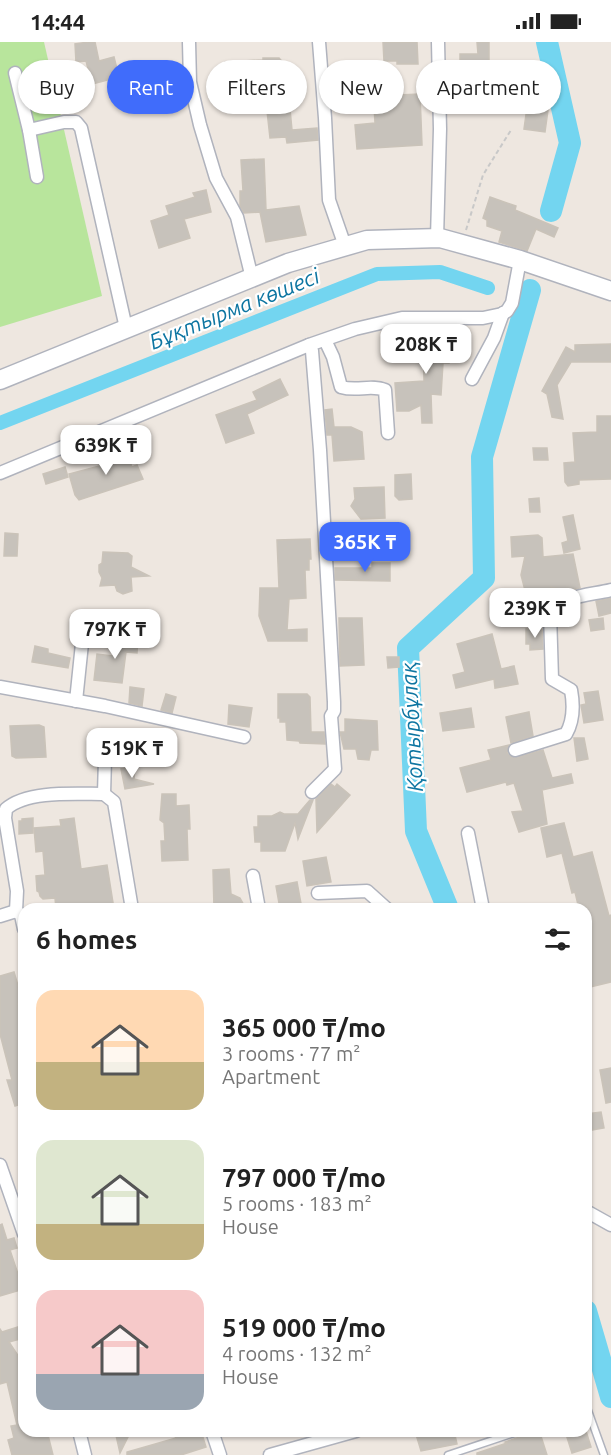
<!DOCTYPE html>
<html lang="en">
<head>
<meta charset="utf-8">
<style>
	body { margin:0; font-family:Ubuntu,sans-serif; background:#f6f6f6; color:#222; height:100vh; display:flex; flex-direction:column; font-size:22px; white-space:nowrap }
	* { box-sizing:border-box; margin:0 }
	p { font-size:20px; color:#767676 }
	.icon { flex:none; width:33px; height:33px; fill:none; stroke:currentColor; stroke-width:2; stroke-linecap:round; stroke-linejoin:round }
	.map { position:relative; flex:1; overflow:hidden }
	.panel { position:absolute; left:18px; top:861px; width:574px; height:534px; display:flex; flex-direction:column; background:#fff; border-radius:18px; box-shadow:0 2px 4px #0004 }
	.panel>* { flex:none }
	.hud { position:absolute; left:18px; top:18px; width:576px; height:54px; display:flex; gap:12px }
	.price { position:absolute; translate:-50% -51px; padding:0 14px; border-radius:12px; background:#fff; color:#222; font-size:20px; line-height:39px; filter:drop-shadow(0 2px 3px #0008) }
	.price::after { content:''; position:absolute; left:50%; top:36px; width:18px; height:14px; margin-left:-9px; background:inherit; clip-path:polygon(0 0,100% 0,50% 100%) }
	.price.selected { background:#406cfb; color:#fff }
	ul { padding:0; list-style:none }
	li { display:flex; align-items:center; gap:18px; height:150px; padding:0 18px }
	li span { display:grid; place-items:center; flex:none; width:168px; height:120px; border-radius:18px; color:#555 }
	li>.icon { margin-inline-start:auto }
	span .icon { width:72px; height:72px; fill:#fffc; stroke-width:1 }
	li b { font-size:26px }
	h2 { display:flex; justify-content:space-between; align-items:center; height:72px; padding:0 18px; font-size:26px }
	.tag { padding:0 21px; border-radius:27px; background:#fff; box-shadow:0 2px 4px #0004; font-size:21px; line-height:54px }
	.tag.selected { background:#406cfb; color:#fff }
	.status { display:flex; justify-content:space-between; align-items:center; height:42px; padding:0 30px; background:#fff; direction:ltr }
	.status svg { height:16px; fill:currentColor }
	.map>svg:first-child { display:block }
	.green { fill:#b8e59c }
	.lines { fill:none; stroke-linecap:round; stroke-linejoin:round }
	.canal { stroke:#73d5f0; stroke-width:14 }
	.river { stroke:#73d5f0; stroke-width:22 }
	.building { fill:#c7c2bb; stroke:#cac3b9; stroke-width:1.5 }
	.service-casing { stroke:#b0b3bd; stroke-width:9 }
	.minor-casing { stroke:#b0b3bd; stroke-width:15 }
	.secondary-casing { stroke:#b0b3bd; stroke-width:21 }
	.path { stroke:#c8c8c8; stroke-width:2; stroke-dasharray:4.5 3; stroke-linecap:butt }
	.service { stroke:#fff; stroke-width:6 }
	.minor { stroke:#fff; stroke-width:12 }
	.secondary { stroke:#fff; stroke-width:18 }
	.labels { text-anchor:middle; dominant-baseline:central; stroke-width:4.5; stroke-linejoin:round; paint-order:stroke }
	.water-label { font-size:22px; font-style:italic; fill:#0d75a1; stroke:#fff }
</style>
</head>
<body>
<div class="status"><b>14:44</b><svg viewBox="0 0 49 12"><path d="M0 12V9h3v3zM5 12V6h3v6zM10 12V3h3v9zM15 12V0h3v12zM26 1h20v11H26zM47 4h2v5h-2z"/></svg></div>
<div class="map">
<svg width="611" height="1413" viewBox="0 0 611 1413">
	<rect width="100%" height="100%" fill="#eee7e0"/>
	<polygon class="green" points="0,0 44,0 102,254 0,285"/>
	<g class="lines">
		<polyline class="canal" points="0,381 377,232 440,230 488,246"/>
		<g class="river">
			<polyline points="547,0 570,101 551,169"/>
			<polyline points="448,867 416,789 408,606 484,536 482,415 530,248"/>
			<polyline points="586,1269 611,1355"/>
		</g>
	</g>
	<g class="building">
		<polygon points="88,0 95,0 99,19 114,15 119,35 92,42 86,19 76,20 75,2"/>
		<polygon points="383,0 417,0 418,22 397,22 397,19 384,19"/>
		<polygon points="477,0 489,0 489,43 460,42 460,12 478,12"/>
		<polygon points="263,16 279,16 287,25 290,34 284,33 284,41 251,45 251,61 224,62 223,30 225,30 225,20 263,18"/>
		<polygon points="160,30 162,46 132,50 130,34"/>
		<polygon points="420,52 422,103 357,107 355,83 375,81 374,64 354,65 353,55"/>
		<polygon points="528,58 549,61 545,90 524,87"/>
		<polygon points="290,67 292,88 317,86 318,98 287,101 286,95 270,96 267,69"/>
		<polygon points="264,117 266,168 299,164 306,193 266,200 260,170 244,171 240,164 240,149 243,149 241,118"/>
		<polygon points="206,148 211,170 184,177 190,196 159,206 151,179 169,173 166,164 195,155 193,151"/>
		<polygon points="490,155 516,164 515,168 558,186 554,195 536,187 527,209 499,200 502,189 487,184 487,178 483,176"/>
		<polygon points="417,288 449,289 449,321 443,321 441,353 431,352 432,381 422,381 421,363 409,369 397,369 395,341 424,339 423,298 417,298"/>
		<polygon points="611,302 611,320 571,320 557,343 563,377 552,375 547,352 542,349 566,305 575,310 575,303"/>
		<polygon points="280,337 288,353 247,372 254,391 226,401 216,373 257,358 253,350"/>
		<polygon points="332,367 334,385 351,385 362,390 364,417 334,419 332,393 327,393 325,368"/>
		<polygon points="597,374 611,374 611,437 579,438 579,442 568,444 565,440 564,421 575,420 573,391 597,390"/>
		<polygon points="124,404 132,425 137,423 143,437 79,458 75,453 69,432 111,421 107,410"/>
		<polygon points="533,406 547,406 548,418 534,418"/>
		<polygon points="65,425 68,435 46,442 43,432"/>
		<polygon points="411,432 412,457 399,458 395,454 395,433"/>
		<polygon points="384,445 385,476 361,477 351,464 355,457 354,446"/>
		<polygon points="539,456 540,470 530,470 529,457"/>
		<polygon points="573,473 580,507 564,511 562,501 568,499 563,475"/>
		<polygon points="5,491 18,492 17,514 4,514"/>
		<polygon points="538,493 542,496 543,515 573,512 580,546 567,549 551,545 554,556 528,560 521,533 525,514 512,515 511,495"/>
		<polygon points="310,497 311,517 309,517 309,528 305,528 306,556 289,557 287,588 307,587 307,599 268,599 259,574 260,546 279,546 277,498"/>
		<polygon points="103,510 128,511 132,514 131,525 149,534 131,535 132,549 123,552 117,549 115,543 100,544 102,536 99,530 99,523 102,521"/>
		<polygon points="372,521 390,521 390,539 335,538 335,526 372,526"/>
		<polygon points="611,556 611,571 599,574 596,559"/>
		<polygon points="339,576 362,576 364,623 340,624"/>
		<polygon points="603,576 604,587 591,589 589,578"/>
		<polygon points="526,587 542,587 543,607 530,608 530,602 526,602"/>
		<polygon points="492,592 501,627 514,624 518,642 495,646 494,637 456,646 453,633 465,630 457,602"/>
		<polygon points="114,593 138,594 137,611 126,610 122,641 94,638 97,612 113,614"/>
		<polygon points="35,604 48,607 48,611 70,616 68,626 32,620"/>
		<polygon points="387,615 399,615 399,625 388,626"/>
		<polygon points="130,645 144,647 142,664 129,661"/>
		<polygon points="598,649 603,678 584,681 581,663 586,662 584,651"/>
		<polygon points="166,652 176,655 172,671 161,668"/>
		<polygon points="278,652 307,652 310,655 311,690 324,690 325,702 300,701 299,699 287,698 286,680 280,680 280,676 278,676"/>
		<polygon points="229,663 252,666 249,685 228,682"/>
		<polygon points="471,666 474,685 443,689 440,671"/>
		<polygon points="529,670 533,694 511,701 506,675"/>
		<polygon points="345,677 377,679 378,708 371,708 369,718 358,717 356,707 344,707 340,690 345,690"/>
		<polygon points="39,683 44,685 46,715 16,716 12,714 10,684"/>
		<polygon points="574,696 584,696 588,717 577,719"/>
		<polygon points="509,703 507,711 514,716 543,708 552,736 571,732 573,741 542,748 547,782 519,790 512,770 523,769 514,741 507,743 506,740 467,750 460,726 491,718 488,708"/>
		<polygon points="135,725 134,737 154,742 125,747 121,727"/>
		<polygon points="331,742 335,745 337,742 350,753 317,790 316,757"/>
		<polygon points="162,752 176,752 176,764 189,763 190,787 187,787 188,818 162,819 161,799 165,799 164,781 160,778"/>
		<polygon points="310,758 313,758 298,797 295,781 285,809 261,809 261,800 255,800 254,785 258,785 258,774 272,774 280,770 284,772 298,772"/>
		<polygon points="33,776 33,791 19,792 19,779 22,779 22,777"/>
		<polygon points="74,776 81,827 107,823 114,867 56,867 55,856 43,857 40,854 39,850 37,849 36,834 45,833 43,809 36,810 34,786 61,784 60,778"/>
		<polygon points="564,781 573,815 592,810 609,874 611,873 611,940 586,946 586,924 590,923 586,910 586,867 579,867 575,850 572,851 562,811 547,815 541,786"/>
		<polygon points="326,815 331,840 307,844 303,819"/>
		<polygon points="229,827 231,852 240,856 246,867 214,867 213,828"/>
		<polygon points="297,840 302,867 280,867 276,844"/>
		<polygon points="14,930 23,960 18,962 24,981 24,1061 15,1064 7,1038 12,1038 0,992 0,934"/>
		<polygon points="611,1026 611,1060 606,1061 600,1028"/>
		<polygon points="601,1070 604,1086 586,1089 586,1072"/>
		<polygon points="2,1182 7,1198 14,1196 17,1206 10,1208 19,1235 24,1233 24,1247 0,1254 0,1183"/>
		<polygon points="24,1283 24,1296 9,1300 21,1318 24,1341 24,1389 47,1389 53,1413 12,1413 8,1398 14,1396 11,1384 17,1383 7,1340 0,1342 0,1287 2,1290"/>
		<polygon points="115,1389 131,1389 120,1411"/>
		<polygon points="173,1389 201,1389 206,1405 181,1413 127,1413 127,1410 176,1396"/>
		<polygon points="415,1389 454,1389 457,1402 421,1409"/>
		<polygon points="525,1389 534,1389 534,1392 540,1391 547,1413 477,1413 477,1411 507,1401 505,1400 522,1394"/>
		<polygon points="565,1389 586,1389 591,1405 572,1411"/>
	</g>
	<g class="lines">
		<defs>
			<g id="service">
				<polyline points="586,1363 604,1413"/>
				<polyline points="448,1413 520,1389"/>
			</g>
			<g id="minor">
				<polyline points="189,0 190,40 200,83 216,136 237,175 252,236"/>
				<polyline points="319,0 325,76 329,158 345,204"/>
				<polyline points="15,31 29,88 37,135"/>
				<polyline points="29,88 64,80 76,80 81,86 126,286"/>
				<polyline points="437,196 440,87 438,0"/>
				<path d="M 325,298 L 333,315 L 341,345 C 358,350 370,342 385,348 L 388,391"/>
				<polyline points="309,303 312,309 320,408 334,660 334,669 331,674 335,727 312,750"/>
				<polyline points="472,337 494,296 503,271"/>
				<polyline points="0,431 309,303 355,287 402,276 483,276 502,272 507,269 512,261 520,218"/>
				<polyline points="522,570 554,564"/>
				<polyline points="0,645 105,664 244,695"/>
				<polyline points="76,659 83,592"/>
				<path d="M 515,708 L 566,692 C 574,678 574,664 571,648 L 552,637 L 550,571 C 561,553 592,553 611,548"/>
				<polyline points="104,752 105,717"/>
				<polyline points="468,791 483,867"/>
				<polyline points="253,834 259,867"/>
				<polyline points="318,851 367,849 387,867"/>
				<polyline points="0,874 16,869"/>
				<path d="M 24,887 L 21,873 L 16,869 L 17,849 L 5,776 L 6,767 C 27,748 76,752 104,752 L 114,760 L 132,867"/>
				<polyline points="0,1123 24,1192"/>
				<polyline points="586,1169 611,1183"/>
				<polyline points="79,1389 85,1413"/>
				<polyline points="212,1389 220,1413"/>
				<polyline points="270,1413 356,1389"/>
			</g>
			<polyline id="secondary" points="0,338 288,221 367,198 440,196 520,218 611,249"/>
		</defs>
		<use href="#service" class="service-casing"/>
		<use href="#minor" class="minor-casing"/>
		<use href="#secondary" class="secondary-casing"/>
		<polyline class="path" points="466,188 483,133 511,88"/>
		<use href="#service" class="service"/>
		<use href="#minor" class="minor"/>
		<use href="#secondary" class="secondary"/>
	</g>
	<g class="labels">
		<g class="water-label">
			<text transform="translate(234 266) rotate(-22)">Бұқтырма көшесі</text>
			<text transform="translate(411 685) rotate(-93)">Қотырбұлақ</text>
		</g>
	</g>
</svg>
<b class="price" style="left:426px;top:333px">208K ₸</b>
<b class="price" style="left:106px;top:434px">639K ₸</b>
<b class="price selected" style="left:365px;top:531px">365K ₸</b>
<b class="price" style="left:535px;top:597px">239K ₸</b>
<b class="price" style="left:115px;top:618px">797K ₸</b>
<b class="price" style="left:132px;top:737px">519K ₸</b>
<div class="hud">
<a class="tag">Buy</a>
<a class="tag selected">Rent</a>
<a class="tag">Filters</a>
<a class="tag">New</a>
<a class="tag">Apartment</a>
</div>
<section class="panel">
<h2>6 homes<svg class="icon" aria-label="filters" viewBox="0 0 24 24"><path d="M4 7h16M4 17h16"/><circle cx="9" cy="7" r="2"/><circle cx="15" cy="17" r="2"/></svg></h2>
<ul>
<li><span style="background:linear-gradient(#ffd9b3 60%,#c2b280 0)"><svg class="icon" aria-label="home" viewBox="0 0 24 24"><path d="M3 11l9-7 9 7M6 9v11h12V9"/></svg></span><div><b>365 000 ₸/mo</b><p>3 rooms · 77 m²</p><p>Apartment</p></div></li>
<li><span style="background:linear-gradient(#dfe7d0 70%,#c2b280 0)"><svg class="icon" aria-label="home" viewBox="0 0 24 24"><path d="M3 11l9-7 9 7M6 9v11h12V9"/></svg></span><div><b>797 000 ₸/mo</b><p>5 rooms · 183 m²</p><p>House</p></div></li>
<li><span style="background:linear-gradient(#f6c9c9 70%,#9aa5b1 0)"><svg class="icon" aria-label="home" viewBox="0 0 24 24"><path d="M3 11l9-7 9 7M6 9v11h12V9"/></svg></span><div><b>519 000 ₸/mo</b><p>4 rooms · 132 m²</p><p>House</p></div></li>
</ul>
</section>
</div>
</body>
</html>
